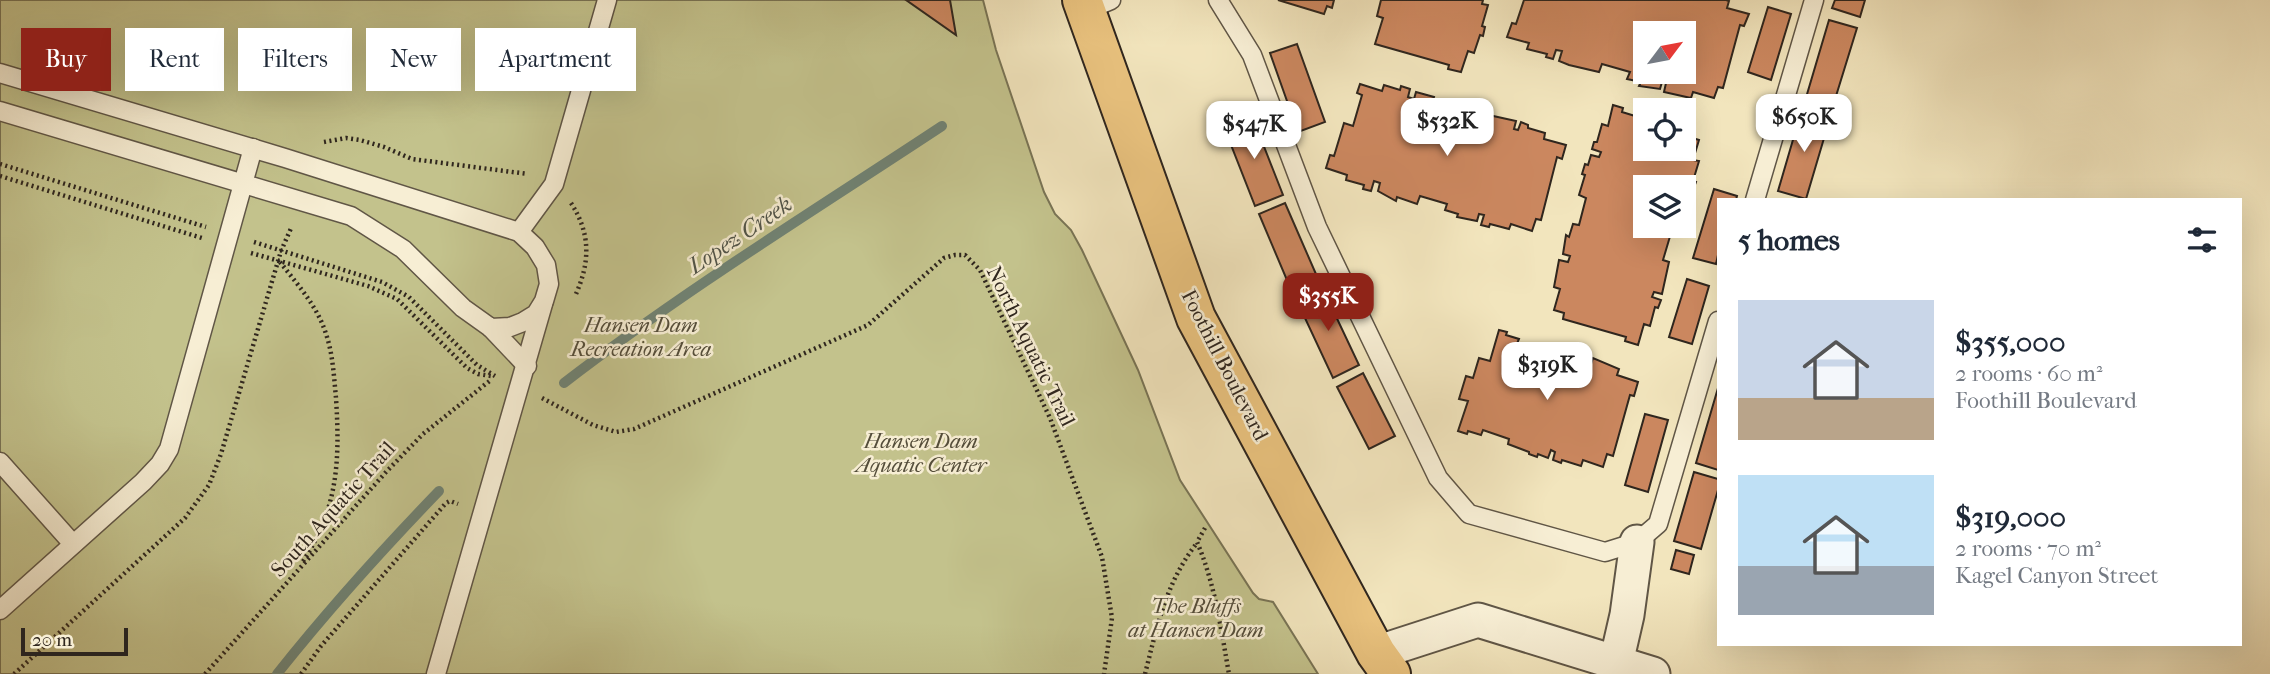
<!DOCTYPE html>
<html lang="en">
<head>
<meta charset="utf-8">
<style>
	body { margin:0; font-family:"IM FELL French Canon",serif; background:#f6f6f7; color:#1f2937; height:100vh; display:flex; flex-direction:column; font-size:26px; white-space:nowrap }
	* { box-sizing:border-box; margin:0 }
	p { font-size:23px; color:#747a83 }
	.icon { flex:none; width:38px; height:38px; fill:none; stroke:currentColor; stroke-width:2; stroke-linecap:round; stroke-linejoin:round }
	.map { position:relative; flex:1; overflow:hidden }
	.side { position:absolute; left:1717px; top:198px; width:525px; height:448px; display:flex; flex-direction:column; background:#fff; border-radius:0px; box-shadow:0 7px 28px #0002 }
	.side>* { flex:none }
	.banner { position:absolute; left:21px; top:28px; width:665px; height:63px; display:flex; gap:14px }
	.needle { width:46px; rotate:58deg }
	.buttons { position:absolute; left:1633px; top:21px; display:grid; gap:14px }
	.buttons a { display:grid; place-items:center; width:63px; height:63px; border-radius:0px; background:#fff; box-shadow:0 7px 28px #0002; font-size:35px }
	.scale { position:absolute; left:21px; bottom:18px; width:107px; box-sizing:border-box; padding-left:7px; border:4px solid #2f261e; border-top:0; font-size:19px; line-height:24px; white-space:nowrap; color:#2f261e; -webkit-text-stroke:5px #f7eed4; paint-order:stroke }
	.price { position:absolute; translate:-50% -60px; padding:0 16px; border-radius:14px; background:#fff; color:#222; font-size:23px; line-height:46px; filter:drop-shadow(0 2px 4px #0008) }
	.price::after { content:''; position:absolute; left:50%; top:42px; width:21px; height:16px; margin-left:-10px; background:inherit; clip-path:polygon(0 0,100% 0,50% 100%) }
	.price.active { background:#8f2418; color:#fff }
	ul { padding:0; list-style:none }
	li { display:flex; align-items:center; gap:21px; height:175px; padding:0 21px }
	li span { display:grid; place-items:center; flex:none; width:196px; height:140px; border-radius:0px; color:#555 }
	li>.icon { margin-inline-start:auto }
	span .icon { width:84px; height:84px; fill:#fffc; stroke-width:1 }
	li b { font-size:30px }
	h2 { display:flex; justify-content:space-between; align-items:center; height:84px; padding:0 21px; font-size:30px }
	.chip { padding:0 24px; border-radius:0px; background:#fff; box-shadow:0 7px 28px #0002; font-size:24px; line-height:63px }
	.chip.active { background:#8f2418; color:#fff }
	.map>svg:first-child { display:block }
	.green { fill:#c3c28c; stroke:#797455; stroke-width:2 }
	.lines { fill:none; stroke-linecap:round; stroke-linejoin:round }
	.stream { stroke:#708273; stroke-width:10 }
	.building { fill:#cb875f; stroke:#2f261e; stroke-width:2; fill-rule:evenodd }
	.service-casing { stroke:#605646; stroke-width:21 }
	.minor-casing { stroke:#605646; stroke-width:37 }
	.primary-casing { stroke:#2f261e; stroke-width:42 }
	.path { stroke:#2f261e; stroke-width:4.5; stroke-dasharray:2 3.5; stroke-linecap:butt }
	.service { stroke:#f7eed4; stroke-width:18 }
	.minor { stroke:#f7eed4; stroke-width:33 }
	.primary { stroke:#e9c27e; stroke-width:38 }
	.labels { text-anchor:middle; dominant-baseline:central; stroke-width:5; stroke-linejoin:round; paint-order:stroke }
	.park-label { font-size:21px; font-style:italic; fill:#544d3a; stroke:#f7eed4 }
	.street-label { font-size:21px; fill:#2f261e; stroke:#f7eed4 }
	.water-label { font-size:23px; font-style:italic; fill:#505449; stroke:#f7eed4 }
</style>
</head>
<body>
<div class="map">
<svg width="2270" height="674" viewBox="0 0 2270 674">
	<rect width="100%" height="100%" fill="#f2e5bd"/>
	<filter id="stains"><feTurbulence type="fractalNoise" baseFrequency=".00286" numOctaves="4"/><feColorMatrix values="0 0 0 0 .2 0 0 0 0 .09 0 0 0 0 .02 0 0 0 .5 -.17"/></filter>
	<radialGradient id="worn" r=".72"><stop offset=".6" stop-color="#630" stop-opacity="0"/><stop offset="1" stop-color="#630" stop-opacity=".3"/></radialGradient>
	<polygon class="green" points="0,0 983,0 996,50 1044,192 1055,214 1071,230 1082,250 1138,370 1180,480 1253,593 1259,599 1273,602 1318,674 0,674"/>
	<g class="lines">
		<g class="stream">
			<path d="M 564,383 C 685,290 815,210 942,126"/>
			<path d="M 277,674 C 328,610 382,550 439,491"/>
		</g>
	</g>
	<g class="building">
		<polygon points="906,0 950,0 956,35"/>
		<polygon points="1278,0 1334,0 1332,8 1327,6 1324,14"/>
		<polygon points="1381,0 1483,0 1482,4 1488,5 1482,26 1485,27 1483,36 1480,35 1474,53 1468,51 1461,72 1448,69 1449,65 1375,44 1383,18 1377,16"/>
		<path d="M 1524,0 L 1726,0 L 1729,1 L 1727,8 L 1749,14 L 1744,26 L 1740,25 L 1723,88 L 1718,87 L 1714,98 L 1693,92 L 1691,98 L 1664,92 L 1666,83 L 1662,82 L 1660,89 L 1639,86 L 1641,82 L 1627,79 L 1630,72 L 1602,64 L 1599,72 L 1569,65 L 1559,61 L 1562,51 L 1556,50 L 1553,59 L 1546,57 L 1547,54 L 1527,49 L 1529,43 L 1507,37 L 1512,23 L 1516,24 ZM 1645,33 L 1684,33 L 1684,72 L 1645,72 Z"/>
		<polygon points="1835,0 1865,0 1860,17 1832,8"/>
		<polygon points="1768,7 1791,14 1771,80 1748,72"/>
		<polygon points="1829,20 1857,28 1832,109 1805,101"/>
		<polygon points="1297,44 1325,122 1298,132 1270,53"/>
		<polygon points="1360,84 1382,91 1384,85 1400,90 1401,86 1410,89 1408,97 1414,99 1416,92 1434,97 1433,100 1449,105 1447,111 1482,121 1484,114 1516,121 1514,129 1518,130 1521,122 1528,125 1528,128 1545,133 1544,139 1566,145 1562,159 1557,157 1541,220 1536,219 1532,231 1511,224 1509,229 1490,224 1489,227 1481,225 1484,215 1479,214 1477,221 1457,217 1458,214 1445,210 1447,204 1420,196 1417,204 1397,197 1396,201 1378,191 1380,183 1374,181 1371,191 1363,189 1364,185 1346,180 1347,175 1326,168 1330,155 1334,156 1344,123 1353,126 1362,95 1357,93"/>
		<polygon points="1613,105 1623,108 1622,112 1645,119 1645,149 1684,149 1686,136 1699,140 1693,160 1699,161 1693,181 1696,182 1690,199 1684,198 1684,187 1645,187 1645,226 1682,226 1679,236 1671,233 1663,260 1669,262 1662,294 1654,292 1652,297 1661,300 1658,308 1655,307 1650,326 1644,324 1638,345 1625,341 1626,337 1563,319 1564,313 1554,310 1560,289 1554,287 1559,260 1568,262 1570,256 1563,254 1566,235 1569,237 1573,224 1579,225 1586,198 1579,195 1585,175 1582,174 1585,164 1588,165 1591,155 1599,157 1601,152 1592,149 1594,142 1597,142 1602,124 1608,126"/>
		<polygon points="1802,109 1830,118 1806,199 1778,191"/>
		<polygon points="1252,116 1283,195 1255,206 1224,127"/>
		<polygon points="1714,189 1737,196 1736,200 1718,200 1718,255 1716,264 1693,258"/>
		<polygon points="1285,203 1319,281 1292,292 1259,214"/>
		<polygon points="1687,279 1709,286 1692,344 1669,337"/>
		<polygon points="1323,289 1359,365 1333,378 1297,301"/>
		<polygon points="1499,330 1507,332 1506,335 1519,339 1516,346 1543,355 1546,347 1567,354 1568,351 1588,357 1585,366 1590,367 1593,358 1619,369 1617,375 1638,382 1634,396 1630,395 1613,456 1607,454 1603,467 1583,460 1581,466 1562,460 1561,463 1553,460 1555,452 1551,450 1548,458 1538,454 1537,457 1529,454 1529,452 1508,444 1509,439 1483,430 1481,435 1468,431 1467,434 1458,431 1468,401 1459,399 1466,376 1473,378 1479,358 1490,361"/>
		<polygon points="1363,373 1395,436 1369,449 1337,387"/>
		<polygon points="1718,388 1718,470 1696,463"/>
		<polygon points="1645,414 1668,420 1648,492 1625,485"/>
		<polygon points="1694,472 1718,479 1718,490 1701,549 1674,541"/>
		<polygon points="1676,550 1694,555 1689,574 1671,569"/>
	</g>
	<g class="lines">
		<defs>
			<g id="service">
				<polyline points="1218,0 1252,55 1317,227 1438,478 1469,514 1605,552 1637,542 1658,524 1718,321"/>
				<polyline points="1085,11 1111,0"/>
				<polyline points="0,73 285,158 519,232 535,247 546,265 549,284 544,301 536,314 523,322 510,327 491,328 463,308 403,249 351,216 0,111"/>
				<polyline points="1755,200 1814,0"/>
				<polyline points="519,232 554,184 607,0"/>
				<polyline points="491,328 527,366"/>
				<polyline points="0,462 73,544"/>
				<polyline points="0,610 143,482 160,464 169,449 253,148"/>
				<polyline points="436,674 543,304"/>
			</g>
			<g id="minor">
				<polyline points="1376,653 1478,620 1653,674"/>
				<polyline points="1616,663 1627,615 1637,542"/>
			</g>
			<polyline id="primary" points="1082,0 1196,318 1376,653 1391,674"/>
		</defs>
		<use href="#service" class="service-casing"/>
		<use href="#minor" class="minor-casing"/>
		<use href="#primary" class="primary-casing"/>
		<g class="path">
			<polyline points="324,142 346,138 360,140 384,147 412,159 528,174"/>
			<polyline points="0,164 206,227"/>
			<polyline points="0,176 202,238"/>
			<path d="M 571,203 C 591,234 590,262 576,294"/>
			<polyline points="254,242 382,282 409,297 477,365 495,376"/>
			<polyline points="251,253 368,286 397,299 467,368 478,374 491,376"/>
			<path d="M 280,262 C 297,284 318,307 326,334 C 333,354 334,378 336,398 C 340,462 338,508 302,563"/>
			<polyline points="542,398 593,425 616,432 634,429 868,325 944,258 955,255 965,255 980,270 1050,418 1102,557 1112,618 1104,674"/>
			<path d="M 1205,528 L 1197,542 C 1215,584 1221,629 1229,674"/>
			<polyline points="14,674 185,518 209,485 221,454 281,251 292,226"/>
			<polyline points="205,674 387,471 423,434 492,379"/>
			<polyline points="301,674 321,646 446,503 450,501 458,504"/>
			<path d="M 1145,674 C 1157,627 1166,582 1197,543"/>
		</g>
		<use href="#service" class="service"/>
		<use href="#minor" class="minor"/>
		<use href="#primary" class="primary"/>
	</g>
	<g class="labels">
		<g class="park-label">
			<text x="641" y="325">Hansen Dam<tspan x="641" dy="24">Recreation Area</tspan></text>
			<text x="921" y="441">Hansen Dam<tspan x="921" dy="24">Aquatic Center</tspan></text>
			<text x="1196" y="606">The Bluffs<tspan x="1196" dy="24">at Hansen Dam</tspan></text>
		</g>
		<g class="street-label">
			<text transform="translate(1031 346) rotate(64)">North Aquatic Trail</text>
			<text transform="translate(1225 365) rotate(63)">Foothill Boulevard</text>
			<text transform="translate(333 509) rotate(-48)">South Aquatic Trail</text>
		</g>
		<g class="water-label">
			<text transform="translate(740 235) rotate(-34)">Lopez Creek</text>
		</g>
	</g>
	<rect width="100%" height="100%" filter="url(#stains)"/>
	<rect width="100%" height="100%" fill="url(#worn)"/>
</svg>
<div class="buttons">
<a><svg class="needle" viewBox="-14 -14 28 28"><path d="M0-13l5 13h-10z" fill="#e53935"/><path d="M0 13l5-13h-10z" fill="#747a83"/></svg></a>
<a><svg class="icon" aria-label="locate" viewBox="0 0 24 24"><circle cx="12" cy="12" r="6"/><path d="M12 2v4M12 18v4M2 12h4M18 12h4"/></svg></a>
<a><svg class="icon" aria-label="layers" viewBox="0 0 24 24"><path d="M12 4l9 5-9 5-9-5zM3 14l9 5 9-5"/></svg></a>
</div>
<div class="scale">20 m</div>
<b class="price" style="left:1804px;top:154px">$650K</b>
<b class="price" style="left:1447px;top:158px">$532K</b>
<b class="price" style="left:1254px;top:161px">$547K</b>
<b class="price active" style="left:1328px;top:333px">$355K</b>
<b class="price" style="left:1547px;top:402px">$319K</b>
<div class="banner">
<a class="chip active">Buy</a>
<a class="chip">Rent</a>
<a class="chip">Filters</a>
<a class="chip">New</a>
<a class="chip">Apartment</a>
</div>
<section class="side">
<h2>5 homes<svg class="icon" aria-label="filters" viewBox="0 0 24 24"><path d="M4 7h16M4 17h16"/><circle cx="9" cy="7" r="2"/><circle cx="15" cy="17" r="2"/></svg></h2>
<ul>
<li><span style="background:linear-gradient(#c9d6e8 70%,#b9a48a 0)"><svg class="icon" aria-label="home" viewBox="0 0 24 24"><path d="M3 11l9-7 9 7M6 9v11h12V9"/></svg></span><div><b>$355,000</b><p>2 rooms · 60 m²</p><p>Foothill Boulevard</p></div></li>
<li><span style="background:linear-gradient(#bfe0f5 65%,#9aa5b1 0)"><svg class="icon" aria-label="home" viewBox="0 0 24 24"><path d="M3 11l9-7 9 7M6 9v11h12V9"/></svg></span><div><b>$319,000</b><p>2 rooms · 70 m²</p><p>Kagel Canyon Street</p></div></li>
</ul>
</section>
</div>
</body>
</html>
